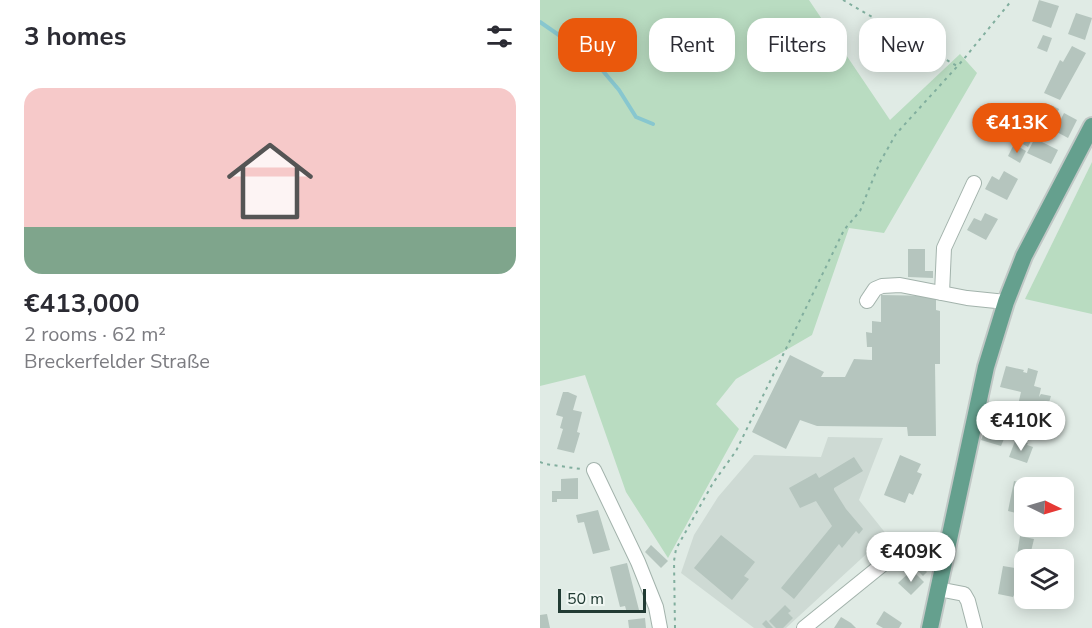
<!DOCTYPE html>
<html lang="en">
<head>
<meta charset="utf-8">
<style>
	body { margin:0; font-family:"Nunito Sans",sans-serif; background:#f2f2f3; color:#2b2b33; height:100vh; display:flex; flex-direction:column; font-size:22px; white-space:nowrap }
	* { box-sizing:border-box; margin:0 }
	p { font-size:20px; color:#7c7c81 }
	.icon { flex:none; width:33px; height:33px; fill:none; stroke:currentColor; stroke-width:2; stroke-linecap:round; stroke-linejoin:round }
	.map { position:relative; flex:1; overflow:hidden }
	.side { display:flex; flex-direction:column; background:#fff; width:540px }
	.side>* { flex:none }
	.banner { position:absolute; left:18px; top:18px; width:444px; height:54px; display:flex; gap:12px }
	.needle { width:39px; rotate:95deg }
	.fabs { position:absolute; left:474px; top:477px; display:grid; gap:12px }
	.fabs a { display:grid; place-items:center; width:60px; height:60px; border-radius:12px; background:#fff; box-shadow:0 3px 15px #0003; font-size:30px }
	.scale { position:absolute; left:18px; bottom:15px; width:88px; box-sizing:border-box; padding-left:6px; border:3px solid #213b33; border-top:0; font-size:16px; line-height:21px; white-space:nowrap; color:#213b33; -webkit-text-stroke:4px #f0f7f3; paint-order:stroke }
	.price { position:absolute; translate:-50% -51px; padding:0 14px; border-radius:21px; background:#fff; color:#222; font-size:20px; line-height:39px; filter:drop-shadow(0 2px 3px #0008) }
	.price::after { content:''; position:absolute; left:50%; top:36px; width:18px; height:14px; margin-left:-9px; background:inherit; clip-path:polygon(0 0,100% 0,50% 100%) }
	.price.selected { background:#ea580c; color:#fff }
	ul { padding:0; list-style:none }
	li { display:grid; align-content:center; gap:12px; height:318px; padding:0 24px }
	li+li { border-top:2px solid #e1e1e2 }
	li span { display:grid; place-items:center; height:186px; border-radius:18px; color:#555 }
	li>.icon { margin-inline-start:auto }
	span .icon { width:108px; height:108px; fill:#fffc; stroke-width:1 }
	li b { font-size:26px }
	h2 { display:flex; justify-content:space-between; align-items:center; height:72px; padding:0 24px; font-size:26px }
	.tag { padding:0 21px; border-radius:18px; background:#fff; box-shadow:0 3px 15px #0003; font-size:21px; line-height:54px }
	.tag.selected { background:#ea580c; color:#fff }
	main { display:flex; flex:1; min-height:0 }
	.map>svg:first-child { display:block }
	.built { fill:#cedad4 }
	.green { fill:#b9dcc1 }
	.lines { fill:none; stroke-linecap:round; stroke-linejoin:round }
	.stream { stroke:#88c7cf; stroke-width:4 }
	.building { fill:#b5c5be }
	.minor-casing { stroke:#a3b3ac; stroke-width:16 }
	.major-casing { stroke:#c1c8c6; stroke-width:20 }
	.path { stroke:#81ae9e; stroke-width:2; stroke-dasharray:3 4.5; stroke-linecap:butt }
	.minor { stroke:#fff; stroke-width:14 }
	.major { stroke:#65a08e; stroke-width:16 }
</style>
</head>
<body>
<main>
<section class="side">
<h2>3 homes<svg class="icon" aria-label="filters" viewBox="0 0 24 24"><path d="M4 7h16M4 17h16"/><circle cx="9" cy="7" r="2"/><circle cx="15" cy="17" r="2"/></svg></h2>
<ul>
<li><span style="background:linear-gradient(#f6c9c9 75%,#7fa58c 0)"><svg class="icon" aria-label="home" viewBox="0 0 24 24"><path d="M3 11l9-7 9 7M6 9v11h12V9"/></svg></span><div><b>€413,000</b><p>2 rooms · 62 m²</p><p>Breckerfelder Straße</p></div></li>
</ul>
</section>
<div class="map">
<svg width="552" height="628" viewBox="0 0 552 628">
	<rect width="100%" height="100%" fill="#e0ebe5"/>
	<polygon class="built" points="288,437 343,438 319,500 347,535 246,628 214,628 141,573 154,535 178,497 214,455 281,457"/>
	<g class="green">
		<polygon points="0,0 269,0 350,120 420,54 437,73 344,233 309,228 272,335 196,379 176,404 199,429 128,558 86,492 45,375 0,386"/>
		<polygon points="552,162 552,314 485,299"/>
	</g>
	<g class="lines">
		<polyline class="stream" points="0,22 52,58 79,90 96,117 113,124"/>
	</g>
	<g class="building">
		<polygon points="499,0 519,6 511,28 492,21"/>
		<polygon points="536,13 552,18 545,40 528,34"/>
		<polygon points="503,35 512,38 507,52 497,48"/>
		<polygon points="532,46 546,53 520,100 504,93 520,60 523,62"/>
		<polygon points="511,105 519,109 515,119 506,116"/>
		<polygon points="524,113 537,120 528,138 515,131"/>
		<polygon points="491,130 501,134 498,140 518,150 511,164 487,153 495,138 492,141 487,139"/>
		<polygon points="483,138 491,141 488,147 481,143"/>
		<polygon points="474,144 486,151 480,163 468,156"/>
		<polygon points="464,171 478,179 467,200 445,189 452,176 459,180"/>
		<polygon points="445,213 458,219 446,240 427,230 434,218 441,221"/>
		<polygon points="368,249 385,249 385,271 393,271 393,278 368,277"/>
		<polygon points="341,295 396,296 396,310 400,311 400,364 395,364 396,436 368,436 367,427 277,426 260,420 246,449 212,432 250,355 284,372 281,377 305,377 314,359 332,360 332,347 327,347 326,332 332,333 332,321 341,322"/>
		<polygon points="466,366 484,370 483,372 487,373 488,368 498,371 494,386 501,388 499,397 501,394 511,396 508,406 498,403 497,410 478,405 481,392 460,387"/>
		<polygon points="23,392 28,392 37,396 33,410 42,412 37,432 40,433 34,453 17,449 23,429 20,428 23,417 16,415"/>
		<polygon points="447,425 467,432 461,446 441,440"/>
		<polygon points="475,441 488,443 487,445 493,447 487,463 469,457"/>
		<polygon points="360,455 381,464 377,472 382,474 373,495 369,493 365,503 344,495"/>
		<polygon points="314,457 323,471 294,488 294,490 306,509 323,529 319,534 316,531 302,548 299,544 254,599 241,588 292,526 276,501 260,508 249,488 276,473 279,478"/>
		<polygon points="38,478 38,499 17,499 17,502 12,502 12,491 21,491 21,479"/>
		<polygon points="474,481 487,484 484,488 484,515 468,511"/>
		<polygon points="58,510 70,550 53,554 44,522 38,523 36,515"/>
		<polygon points="483,526 494,526 493,531 483,529"/>
		<polygon points="181,535 215,562 204,576 209,579 192,600 154,568"/>
		<polygon points="480,536 494,539 489,560 484,560 484,593 480,593 479,597 474,595 473,597 458,594 463,566 475,568"/>
		<polygon points="111,545 128,561 121,568 105,552"/>
		<polygon points="87,563 99,610 87,613 85,606 80,607 70,567"/>
		<polygon points="380,565 387,572 383,576 376,569"/>
		<polygon points="372,570 384,582 371,595 358,583"/>
		<polygon points="245,605 251,611 248,613 253,618 243,628 236,628 229,621"/>
		<polygon points="344,611 362,623 359,628 343,628 336,624"/>
		<polygon points="7,614 10,628 0,628 0,615"/>
		<polygon points="301,617 311,623 316,628 294,628"/>
		<polygon points="105,618 106,628 89,628 88,620"/>
		<polygon points="226,620 233,628 226,628 222,624"/>
	</g>
	<g class="lines">
		<defs>
			<g id="minor">
				<polyline points="402,293 404,248 434,183"/>
				<polyline points="327,301 335,289 342,286 360,285 427,298 466,302"/>
				<polyline points="54,470 98,562 116,607 120,628"/>
				<path d="M 354,554 C 375,551 387,554 403,566"/>
				<polyline points="398,589 424,594 428,601 435,628"/>
				<polyline points="264,628 369,543 378,541 408,542"/>
			</g>
			<polyline id="major" points="390,628 446,367 466,302 484,256 552,126"/>
		</defs>
		<use href="#minor" class="minor-casing"/>
		<use href="#major" class="major-casing"/>
		<g class="path">
			<polyline points="303,0 417,66"/>
			<polyline points="0,462 5,464 41,469"/>
			<polyline points="135,628 134,561 136,549 173,483 196,451 304,230 320,211 340,162 356,134 423,60 472,0"/>
		</g>
		<use href="#minor" class="minor"/>
		<use href="#major" class="major"/>
	</g>
</svg>
<div class="fabs">
<a><svg class="needle" viewBox="-14 -14 28 28"><path d="M0-13l5 13h-10z" fill="#e53935"/><path d="M0 13l5-13h-10z" fill="#7c7c81"/></svg></a>
<a><svg class="icon" aria-label="layers" viewBox="0 0 24 24"><path d="M12 4l9 5-9 5-9-5zM3 14l9 5 9-5"/></svg></a>
</div>
<div class="scale">50 m</div>
<b class="price selected" style="left:477px;top:154px">€413K</b>
<b class="price" style="left:481px;top:452px">€410K</b>
<b class="price" style="left:371px;top:583px">€409K</b>
<div class="banner">
<a class="tag selected">Buy</a>
<a class="tag">Rent</a>
<a class="tag">Filters</a>
<a class="tag">New</a>
</div>
</div>
</main>
</body>
</html>
